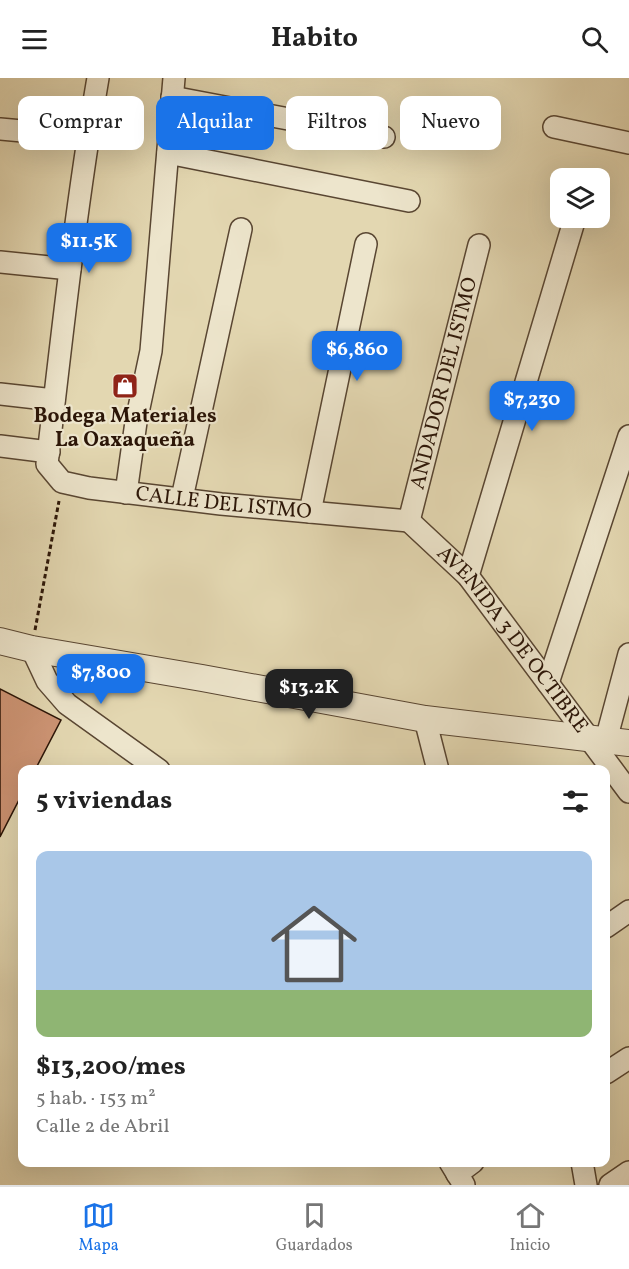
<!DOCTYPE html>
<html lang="es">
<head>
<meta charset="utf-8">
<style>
	body { margin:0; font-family:Vollkorn,serif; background:#f6f6f6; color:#222; height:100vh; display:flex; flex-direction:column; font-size:22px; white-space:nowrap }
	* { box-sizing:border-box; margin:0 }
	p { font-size:20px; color:#767676 }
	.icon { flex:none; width:33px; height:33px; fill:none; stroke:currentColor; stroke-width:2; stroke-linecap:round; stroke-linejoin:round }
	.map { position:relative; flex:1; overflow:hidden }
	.side { position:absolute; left:18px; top:687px; width:592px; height:402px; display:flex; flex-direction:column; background:#fff; border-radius:12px; box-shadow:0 6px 24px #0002 }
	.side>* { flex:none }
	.banner { position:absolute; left:18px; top:18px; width:594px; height:54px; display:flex; gap:12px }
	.buttons { position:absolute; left:550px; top:90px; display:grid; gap:12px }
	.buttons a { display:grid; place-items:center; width:60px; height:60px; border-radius:12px; background:#fff; box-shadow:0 6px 24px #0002; font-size:30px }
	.price { position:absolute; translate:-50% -51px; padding:0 14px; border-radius:12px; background:#1a73e8; color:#fff; font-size:20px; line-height:39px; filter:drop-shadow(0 2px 3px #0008) }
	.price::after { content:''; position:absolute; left:50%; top:36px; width:18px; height:14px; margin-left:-9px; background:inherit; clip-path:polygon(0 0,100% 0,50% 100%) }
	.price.active { background:#222; color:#fff }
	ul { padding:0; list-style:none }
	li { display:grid; align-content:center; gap:12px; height:318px; padding:0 18px }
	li+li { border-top:2px solid #e0e0e0 }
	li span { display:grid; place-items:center; height:186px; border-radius:12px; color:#555 }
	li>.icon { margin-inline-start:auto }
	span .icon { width:108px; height:108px; fill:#fffc; stroke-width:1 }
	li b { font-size:26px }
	h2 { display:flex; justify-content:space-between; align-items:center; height:72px; padding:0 18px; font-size:26px }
	.tag { padding:0 21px; border-radius:12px; background:#fff; box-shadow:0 6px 24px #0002; font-size:21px; line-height:54px }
	.tag.active { background:#1a73e8; color:#fff }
	header { display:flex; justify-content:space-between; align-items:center; height:78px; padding:0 18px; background:#fff; font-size:27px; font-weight:700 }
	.dock { display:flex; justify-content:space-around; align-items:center; height:84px; border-top:2px solid #e0e0e0; background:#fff; font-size:16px; color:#767676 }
	.dock a { display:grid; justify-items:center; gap:3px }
	.dock .active { color:#1a73e8 }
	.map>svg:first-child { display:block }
	.building { fill:#cc9373; stroke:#2b1507; stroke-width:1.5 }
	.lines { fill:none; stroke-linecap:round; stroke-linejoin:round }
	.minor-casing { stroke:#594632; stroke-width:24 }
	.tertiary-casing { stroke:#594632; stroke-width:28 }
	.path { stroke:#2b1507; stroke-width:3; stroke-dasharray:4.5 3; stroke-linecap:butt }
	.minor { stroke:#ede5cc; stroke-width:21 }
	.tertiary { stroke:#ede5cc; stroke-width:26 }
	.labels { text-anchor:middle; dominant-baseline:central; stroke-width:4.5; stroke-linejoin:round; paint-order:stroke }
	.street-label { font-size:21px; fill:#2b1507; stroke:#ede5cc }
	.poi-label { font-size:21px; font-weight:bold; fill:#2b1507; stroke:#ede5cc }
</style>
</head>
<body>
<header><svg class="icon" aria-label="menu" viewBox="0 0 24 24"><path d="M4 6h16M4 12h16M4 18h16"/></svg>Habito<svg class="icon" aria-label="search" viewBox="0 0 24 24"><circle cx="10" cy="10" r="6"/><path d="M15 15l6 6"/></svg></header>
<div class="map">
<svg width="629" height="1107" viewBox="0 0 629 1107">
	<rect width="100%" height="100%" fill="#e3d7b1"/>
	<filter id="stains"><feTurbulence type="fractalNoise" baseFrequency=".00333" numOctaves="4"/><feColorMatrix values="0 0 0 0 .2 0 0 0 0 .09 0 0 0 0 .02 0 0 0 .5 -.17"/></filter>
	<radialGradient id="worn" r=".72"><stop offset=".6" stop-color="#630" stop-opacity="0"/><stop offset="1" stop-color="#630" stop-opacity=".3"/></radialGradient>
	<polygon class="building" points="0,611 61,642 35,692 22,692 22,716 0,759"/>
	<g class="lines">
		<defs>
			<g id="minor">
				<path id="s1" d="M 98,0 C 76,128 62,257 47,386 L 62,404 L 89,410 L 221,426 L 409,443"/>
				<polyline points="172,19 384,59"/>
				<polyline points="554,49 629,65"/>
				<polyline points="0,51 88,59"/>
				<polyline points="168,75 409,123"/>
				<polyline points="0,184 70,191"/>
				<polyline points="0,316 54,322"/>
				<polyline points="0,368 49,374"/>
				<polyline points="126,415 136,344 151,273 174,0"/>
				<polyline points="182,420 241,151"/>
				<polyline points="310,434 366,166"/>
				<path id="s2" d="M 409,443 L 468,498 L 629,714"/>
				<path id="s3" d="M 409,443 L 479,167"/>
				<polyline points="468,498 575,140"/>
				<polyline points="32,571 47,603 67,626 159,692"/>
				<polyline points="548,605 629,358"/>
				<polyline points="425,641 438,692"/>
				<polyline points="606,662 629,576"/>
				<polyline points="606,849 629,833"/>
				<polyline points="606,995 629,980"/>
				<polyline points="450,1084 464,1107"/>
				<polyline points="582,1084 586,1107"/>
				<polyline points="457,1096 473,1084"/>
				<polyline points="610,1107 629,1094"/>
			</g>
			<polyline id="tertiary" points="0,563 32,571 202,600 425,641 629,665"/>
		</defs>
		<use href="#minor" class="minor-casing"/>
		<use href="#tertiary" class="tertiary-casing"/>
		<polyline class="path" points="35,552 59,423"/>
		<use href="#minor" class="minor"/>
		<use href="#tertiary" class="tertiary"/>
	</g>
	<defs>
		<symbol id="shop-square" viewBox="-11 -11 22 22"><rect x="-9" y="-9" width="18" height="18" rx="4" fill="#8f2418" stroke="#ede5cc"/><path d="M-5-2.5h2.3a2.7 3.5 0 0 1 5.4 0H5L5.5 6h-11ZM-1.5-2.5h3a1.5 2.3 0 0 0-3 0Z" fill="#fff"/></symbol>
	</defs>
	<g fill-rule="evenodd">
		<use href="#shop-square" x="110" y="293" width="30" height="30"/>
	</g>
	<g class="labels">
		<g class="street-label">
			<text stroke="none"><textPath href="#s3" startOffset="142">ANDADOR DEL ISTMO</textPath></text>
			<text stroke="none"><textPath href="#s1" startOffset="576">CALLE DEL ISTMO</textPath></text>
			<text stroke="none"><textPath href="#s2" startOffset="158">AVENIDA 3 DE OCTIBRE</textPath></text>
		</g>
		<g class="poi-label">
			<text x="125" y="338">Bodega Materiales<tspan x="125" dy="24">La Oaxaqueña</tspan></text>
		</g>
	</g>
	<rect width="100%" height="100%" filter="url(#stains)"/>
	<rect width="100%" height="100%" fill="url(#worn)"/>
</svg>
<div class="buttons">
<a><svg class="icon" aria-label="layers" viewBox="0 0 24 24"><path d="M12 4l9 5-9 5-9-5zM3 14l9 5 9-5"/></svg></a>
</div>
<b class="price" style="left:89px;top:196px">$11.5K</b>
<b class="price" style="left:357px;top:304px">$6,860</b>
<b class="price" style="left:532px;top:354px">$7,230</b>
<b class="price" style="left:101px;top:627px">$7,800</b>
<b class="price active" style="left:309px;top:642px">$13.2K</b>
<div class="banner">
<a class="tag">Comprar</a>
<a class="tag active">Alquilar</a>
<a class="tag">Filtros</a>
<a class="tag">Nuevo</a>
</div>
<section class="side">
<h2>5 viviendas<svg class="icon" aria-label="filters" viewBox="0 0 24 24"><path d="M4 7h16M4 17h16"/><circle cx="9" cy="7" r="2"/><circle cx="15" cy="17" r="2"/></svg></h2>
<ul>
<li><span style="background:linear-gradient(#a9c7e8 75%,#8fb573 0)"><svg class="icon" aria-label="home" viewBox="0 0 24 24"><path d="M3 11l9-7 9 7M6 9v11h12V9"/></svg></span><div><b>$13,200/mes</b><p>5 hab. · 153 m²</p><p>Calle 2 de Abril</p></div></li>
</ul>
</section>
</div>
<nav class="dock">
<a class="active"><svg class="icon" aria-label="map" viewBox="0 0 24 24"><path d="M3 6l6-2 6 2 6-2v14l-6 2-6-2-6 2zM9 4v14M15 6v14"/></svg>Mapa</a>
<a><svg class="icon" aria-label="saved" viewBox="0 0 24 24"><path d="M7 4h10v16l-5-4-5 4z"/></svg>Guardados</a>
<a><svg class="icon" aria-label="home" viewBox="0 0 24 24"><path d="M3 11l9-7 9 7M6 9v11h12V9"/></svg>Inicio</a>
</nav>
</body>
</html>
